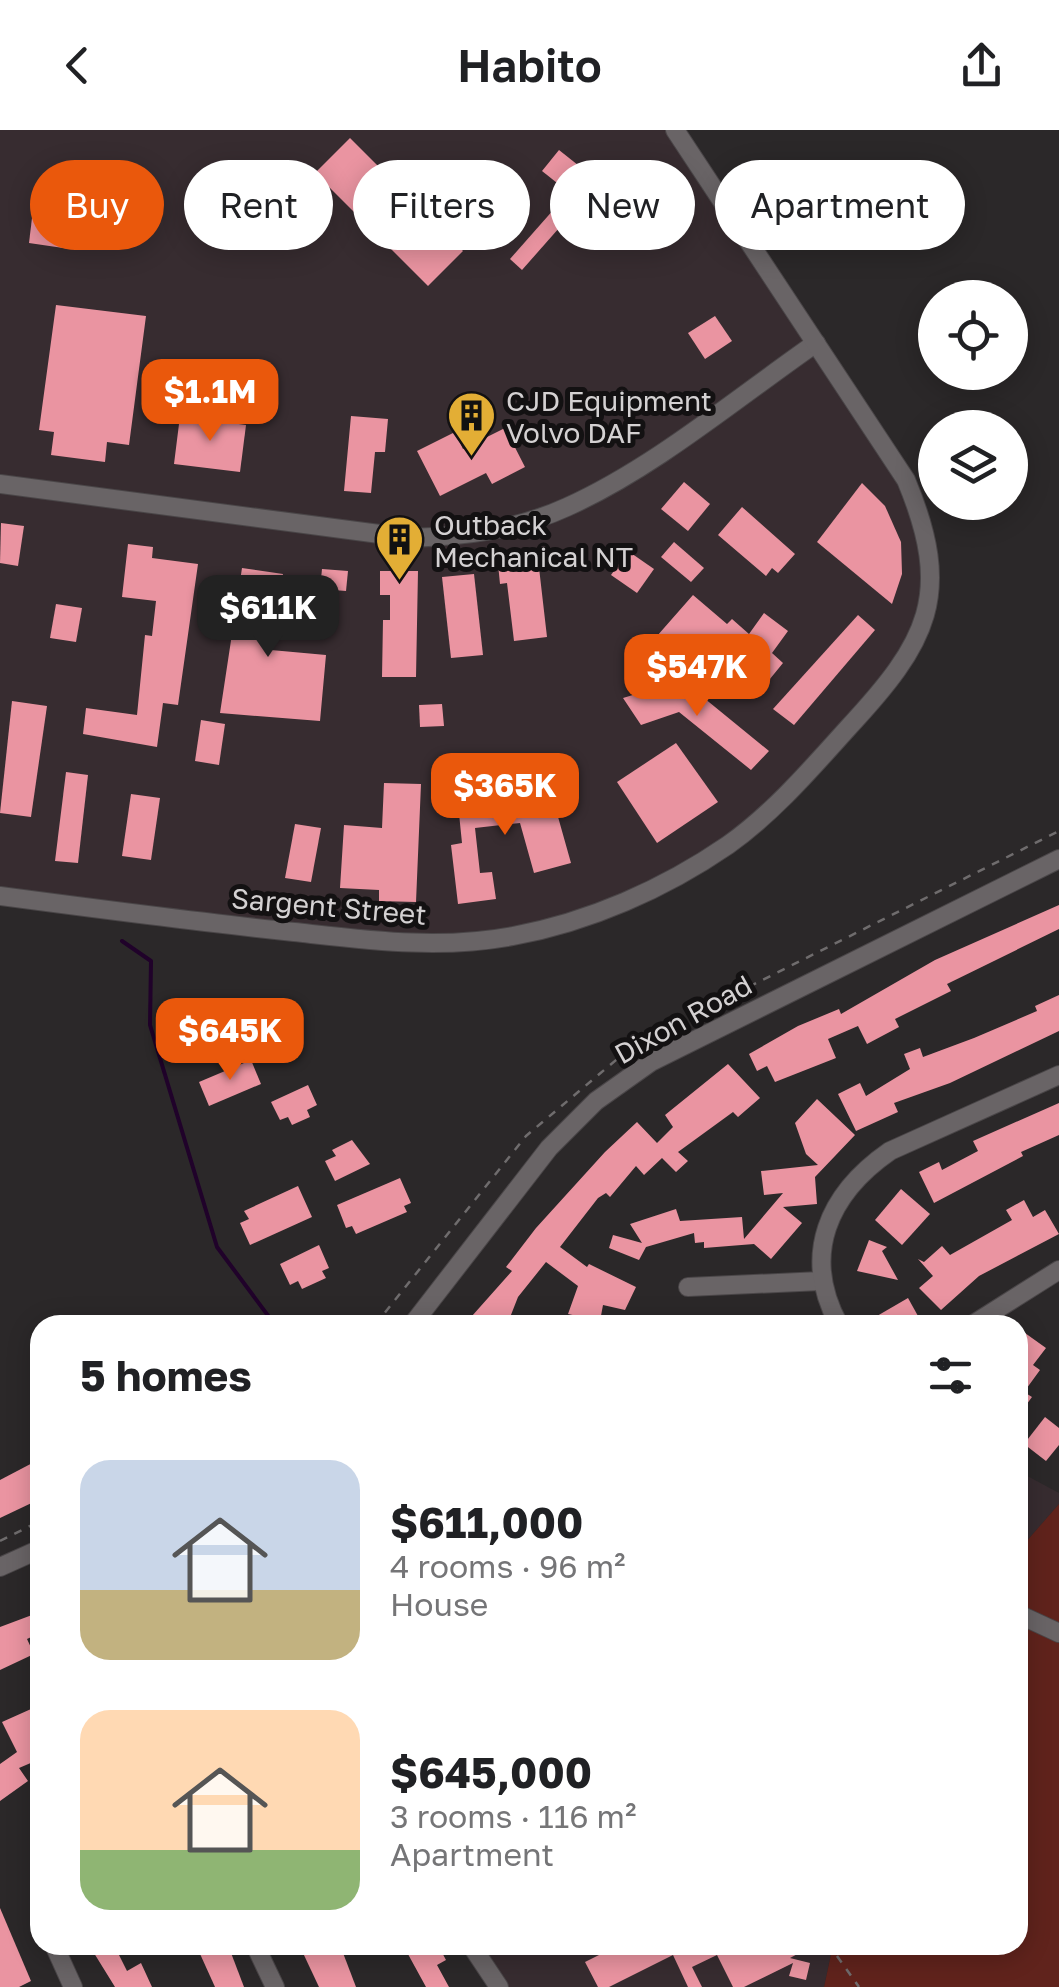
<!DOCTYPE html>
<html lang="en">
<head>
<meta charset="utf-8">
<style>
	body { margin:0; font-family:"Golos Text",sans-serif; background:#f2f2f2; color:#202124; height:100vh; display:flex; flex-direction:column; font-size:38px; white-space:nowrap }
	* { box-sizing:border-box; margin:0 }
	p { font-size:32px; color:#757577 }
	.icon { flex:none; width:55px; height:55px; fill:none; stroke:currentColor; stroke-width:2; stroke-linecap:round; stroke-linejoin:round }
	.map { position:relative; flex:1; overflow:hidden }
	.drawer { position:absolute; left:30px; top:1185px; width:998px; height:640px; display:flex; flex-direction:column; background:#fff; border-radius:30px; box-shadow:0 5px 25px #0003 }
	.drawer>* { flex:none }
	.hud { position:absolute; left:30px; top:30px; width:1000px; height:90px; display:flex; gap:20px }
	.buttons { position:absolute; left:918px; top:150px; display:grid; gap:20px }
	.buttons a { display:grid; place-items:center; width:110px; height:110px; border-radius:50%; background:#fff; box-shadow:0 5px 25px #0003; font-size:50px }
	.price { position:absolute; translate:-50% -85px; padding:0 22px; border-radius:20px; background:#ea580c; color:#fff; font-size:32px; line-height:65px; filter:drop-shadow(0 2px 5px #0008) }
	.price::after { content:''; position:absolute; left:50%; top:60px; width:30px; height:22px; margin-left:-15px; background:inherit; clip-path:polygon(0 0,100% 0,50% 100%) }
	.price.current { background:#222; color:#fff }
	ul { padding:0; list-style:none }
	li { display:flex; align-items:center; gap:30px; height:250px; padding:0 50px }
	li span { display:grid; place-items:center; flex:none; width:280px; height:200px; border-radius:30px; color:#555 }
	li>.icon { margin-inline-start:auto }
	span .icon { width:120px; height:120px; fill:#fffc; stroke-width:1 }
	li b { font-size:42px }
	h2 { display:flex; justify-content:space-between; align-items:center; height:120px; padding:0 50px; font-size:42px }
	.pill { padding:0 35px; border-radius:45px; background:#fff; box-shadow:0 5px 25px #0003; font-size:35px; line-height:90px }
	.pill.current { background:#ea580c; color:#fff }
	header { display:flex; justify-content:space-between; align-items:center; height:130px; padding:0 50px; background:#fff; font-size:45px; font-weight:600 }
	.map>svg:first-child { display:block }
	.built { fill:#372c30 }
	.green { fill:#60231c }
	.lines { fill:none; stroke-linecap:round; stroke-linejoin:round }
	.stream { stroke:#20022a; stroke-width:4 }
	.building { fill:#ea94a1 }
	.minor-casing { stroke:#4a4648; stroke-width:20 }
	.path { stroke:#6f6c6d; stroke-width:2.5; stroke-dasharray:8 8; stroke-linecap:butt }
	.minor { stroke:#696466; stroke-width:18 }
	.labels { text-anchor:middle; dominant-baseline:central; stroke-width:10; stroke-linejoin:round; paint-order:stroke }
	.poi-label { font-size:28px; fill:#d4d1d2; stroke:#131112; text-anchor:start }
	.street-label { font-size:28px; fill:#d4d1d2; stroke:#131112 }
</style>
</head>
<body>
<header><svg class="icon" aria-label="back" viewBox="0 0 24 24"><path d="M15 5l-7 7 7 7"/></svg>Habito<svg class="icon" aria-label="share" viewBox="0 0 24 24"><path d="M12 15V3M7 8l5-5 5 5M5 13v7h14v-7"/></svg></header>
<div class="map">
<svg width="1059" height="1857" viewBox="0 0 1059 1857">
	<rect width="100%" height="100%" fill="#2b2829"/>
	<g class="built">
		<polygon points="0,0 675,0 906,350 928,401 915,515 730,714 573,790 417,815 0,766"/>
		<polygon points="1018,1341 1059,1363 1059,1374 1018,1421"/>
		<polygon points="471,1815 833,1815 824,1857 499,1857"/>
	</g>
	<polygon class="green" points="1059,1374 1059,1492 1053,1499 1059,1503 1059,1857 824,1857 833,1815 1018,1815 1018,1421"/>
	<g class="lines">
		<polyline class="stream" points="122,811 151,831 150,895 217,1117 275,1195"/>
	</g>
	<g class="building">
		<polygon points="350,8 463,121 428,156 315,43"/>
		<polygon points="559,20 593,47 576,68 542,41"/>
		<polygon points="555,78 567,89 522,140 510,129"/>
		<polygon points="32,88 74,94 70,119 29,113"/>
		<polygon points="56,175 146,186 129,315 107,312 105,332 51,325 54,302 39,300"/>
		<polygon points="715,186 732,211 705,229 688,203"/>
		<polygon points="180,286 246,295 240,342 174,334"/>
		<polygon points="351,286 388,289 385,322 375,322 371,363 344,361"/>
		<polygon points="505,298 525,337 492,354 486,343 440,366 417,321 455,302 463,319"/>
		<polygon points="684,352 710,374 688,401 661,379"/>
		<polygon points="862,353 885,376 901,412 902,444 892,474 817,412"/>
		<polygon points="742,377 795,424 778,443 772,438 766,446 718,405"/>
		<polygon points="1,393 24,396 18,436 0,433"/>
		<polygon points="674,412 704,438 691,452 661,427"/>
		<polygon points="128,414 153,417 152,428 198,434 178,575 163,573 157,617 83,604 86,578 137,585 145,505 152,506 156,471 122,467"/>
		<polygon points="628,421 654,439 637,463 611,445"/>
		<polygon points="538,429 547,507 514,511 507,453 500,454 498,434"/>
		<polygon points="242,438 283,444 271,520 326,525 320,591 220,583"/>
		<polygon points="322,439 348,441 346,461 320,459"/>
		<polygon points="380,441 418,441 416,547 382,547 383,490 390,490 390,465 380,465"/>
		<polygon points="474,444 483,525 451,528 442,447"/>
		<polygon points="693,465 727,494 732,489 749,504 764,483 788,501 772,523 783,533 765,555 707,505 685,531 657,506"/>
		<polygon points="56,474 82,478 76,512 50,508"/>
		<polygon points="858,485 875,500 794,595 773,579"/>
		<polygon points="682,550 769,621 751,640 679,582 641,595 623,568"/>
		<polygon points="12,571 47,576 31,687 0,683"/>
		<polygon points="442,574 444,596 420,597 419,575"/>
		<polygon points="201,590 225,594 219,635 195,631"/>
		<polygon points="676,613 718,672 657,713 617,652"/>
		<polygon points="66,642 88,645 78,733 55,731"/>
		<polygon points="384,653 421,654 416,772 379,771 379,760 340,758 344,695 382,698"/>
		<polygon points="498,659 500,676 551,662 571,733 534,743 520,693 475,698 480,743 492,742 496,769 458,774 451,715 462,713 457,664"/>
		<polygon points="131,664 160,668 151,730 122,726"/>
		<polygon points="295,694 321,698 311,752 285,748"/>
		<polygon points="1059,775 1059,799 947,854 951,861 895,889 899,897 867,914 858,896 828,909 836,928 775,952 767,936 757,941 749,924 798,896 839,879 841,884 935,830"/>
		<polygon points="1059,865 1059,901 950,953 894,973 898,982 856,1001 838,964 860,953 866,966 910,939 904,924 920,918 923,927 974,908 1037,881 1035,876"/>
		<polygon points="251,930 261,954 209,976 199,952"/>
		<polygon points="728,934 760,968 738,987 733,982 678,1022 688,1031 676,1042 662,1028 644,1045 636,1036 610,1067 606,1063 598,1068 560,1117 587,1137 589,1134 636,1157 625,1180 603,1175 600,1191 568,1184 578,1156 546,1132 518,1167 507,1195 464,1195 512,1141 506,1137 536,1098 605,1022 637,992 657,1013 673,997 665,985"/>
		<polygon points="308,955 317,975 307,980 310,987 292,995 288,987 280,990 271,972"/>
		<polygon points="817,969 855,1005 815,1047 817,1074 783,1077 802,1093 771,1129 754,1114 704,1118 704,1112 695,1113 694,1103 646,1117 639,1130 609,1118 613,1105 642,1113 630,1094 676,1079 680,1091 742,1087 744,1109 783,1063 764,1065 761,1041 818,1035 806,1024 795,993"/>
		<polygon points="1059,973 1059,1005 1021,1022 1023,1026 934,1073 919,1042 939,1032 942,1040 978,1021 973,1011"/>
		<polygon points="352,1010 370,1034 335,1051 325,1031 336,1026 332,1020"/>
		<polygon points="400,1048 411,1073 404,1076 407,1082 356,1104 352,1096 346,1098 337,1075"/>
		<polygon points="298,1056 312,1087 250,1115 240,1093 249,1089 244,1081"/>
		<polygon points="901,1059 930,1084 902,1115 875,1090"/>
		<polygon points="1024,1070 1033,1087 1045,1080 1059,1104 979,1146 941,1180 919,1158 933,1146 918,1129 924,1132 942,1116 950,1125 1012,1090 1006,1080"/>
		<polygon points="869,1110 887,1117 882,1121 898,1150 857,1141"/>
		<polygon points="319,1115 329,1138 322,1141 326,1148 302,1159 298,1151 290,1155 280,1134"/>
		<polygon points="908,1168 923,1195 882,1195 877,1186"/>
		<polygon points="1018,1198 1046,1218 1033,1235 1040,1240 1024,1262 1032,1267 1018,1286"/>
		<polygon points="1045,1287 1059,1298 1059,1315 1046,1331 1024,1314"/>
		<polygon points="40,1329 40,1369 0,1388 0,1350"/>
		<polygon points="40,1482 40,1503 27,1509 34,1524 0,1540 0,1497"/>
		<polygon points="40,1575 40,1629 19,1638 28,1651 0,1671 0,1634 17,1622 2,1592"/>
		<polygon points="0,1778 31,1851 19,1857 0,1857"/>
		<polygon points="89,1815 114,1815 127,1841 141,1833 152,1857 115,1857"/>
		<polygon points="196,1815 228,1815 244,1857 215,1857"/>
		<polygon points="321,1815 340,1815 356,1857 319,1857 303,1823"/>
		<polygon points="403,1815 438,1815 446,1830 437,1835 449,1857 426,1857"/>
		<polygon points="619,1815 814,1815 790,1828 810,1833 806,1850 789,1846 793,1833 744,1857 733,1857 717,1825 692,1837 702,1857 688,1857 673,1825 609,1857 598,1857 585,1832"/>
	</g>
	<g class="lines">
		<defs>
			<g id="minor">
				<path d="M 0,354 L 410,408 C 464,406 517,400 567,377 C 654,338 738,267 816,213"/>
				<path d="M 0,766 C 98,779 196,792 294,802 C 367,810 439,820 513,806 C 589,792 664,759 728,715 C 773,683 810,640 847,599 C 928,512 954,465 906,350 L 675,0"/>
				<polyline points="688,1157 821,1151"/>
				<polyline points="412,1195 549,1018 596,971 651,932 1059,729"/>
				<path d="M 839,1195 C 801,1125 828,1064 890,1021 L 1059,945"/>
				<polyline points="972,1195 1059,1140"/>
				<polyline points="0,1437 40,1419"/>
				<polyline points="1018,1484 1059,1503"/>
				<polyline points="40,1738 40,1743"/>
				<polyline points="54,1815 73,1857"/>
				<polyline points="255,1815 275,1857"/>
				<polyline points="471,1815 499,1857"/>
			</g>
		</defs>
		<use href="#minor" class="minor-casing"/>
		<g class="path">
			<polyline points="375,1195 526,1006 635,914 1059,701"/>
			<polyline points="0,1411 40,1391"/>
			<polyline points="837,1826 859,1857"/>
		</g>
		<use href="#minor" class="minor"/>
	</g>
	<defs>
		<symbol id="building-pin" viewBox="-11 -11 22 30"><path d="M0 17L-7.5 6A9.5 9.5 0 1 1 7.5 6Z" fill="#e3ae35" stroke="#131112"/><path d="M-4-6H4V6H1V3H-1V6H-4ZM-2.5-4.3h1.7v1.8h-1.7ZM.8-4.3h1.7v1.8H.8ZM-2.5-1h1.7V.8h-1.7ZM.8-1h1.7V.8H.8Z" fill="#111"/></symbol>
	</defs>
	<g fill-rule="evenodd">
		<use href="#building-pin" x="444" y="258" width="55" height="75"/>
		<use href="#building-pin" x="372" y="382" width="55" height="75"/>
	</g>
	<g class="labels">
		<g class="poi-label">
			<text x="506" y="270">CJD Equipment<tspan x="506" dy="32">Volvo DAF</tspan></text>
			<text x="434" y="394">Outback<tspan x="434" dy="32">Mechanical NT</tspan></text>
		</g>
		<g class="street-label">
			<text transform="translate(329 776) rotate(5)">Sargent Street</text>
			<text transform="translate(683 889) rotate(-29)">Dixon Road</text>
		</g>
	</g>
</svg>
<div class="buttons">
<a><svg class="icon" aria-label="locate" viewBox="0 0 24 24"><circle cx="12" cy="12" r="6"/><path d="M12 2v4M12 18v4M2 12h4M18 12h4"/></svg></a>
<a><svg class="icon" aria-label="layers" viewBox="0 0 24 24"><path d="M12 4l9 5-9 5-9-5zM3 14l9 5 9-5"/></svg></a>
</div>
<b class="price" style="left:210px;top:314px">$1.1M</b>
<b class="price current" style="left:268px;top:530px">$611K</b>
<b class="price" style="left:697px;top:589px">$547K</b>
<b class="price" style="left:505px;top:708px">$365K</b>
<b class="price" style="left:230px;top:953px">$645K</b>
<div class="hud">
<a class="pill current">Buy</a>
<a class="pill">Rent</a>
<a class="pill">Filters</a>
<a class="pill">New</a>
<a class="pill">Apartment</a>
</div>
<section class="drawer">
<h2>5 homes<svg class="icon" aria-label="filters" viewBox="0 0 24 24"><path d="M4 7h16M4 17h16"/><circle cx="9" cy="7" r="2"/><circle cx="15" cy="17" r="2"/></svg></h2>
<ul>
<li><span style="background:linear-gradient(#c9d6e8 65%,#c2b280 0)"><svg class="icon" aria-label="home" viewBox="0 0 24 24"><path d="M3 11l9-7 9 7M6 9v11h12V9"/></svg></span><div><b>$611,000</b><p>4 rooms · 96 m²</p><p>House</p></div></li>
<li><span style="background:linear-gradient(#ffd9b3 70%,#8fb573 0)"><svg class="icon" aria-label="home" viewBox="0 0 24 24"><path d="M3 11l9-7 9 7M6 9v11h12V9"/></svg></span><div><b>$645,000</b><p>3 rooms · 116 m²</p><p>Apartment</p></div></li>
</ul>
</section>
</div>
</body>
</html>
